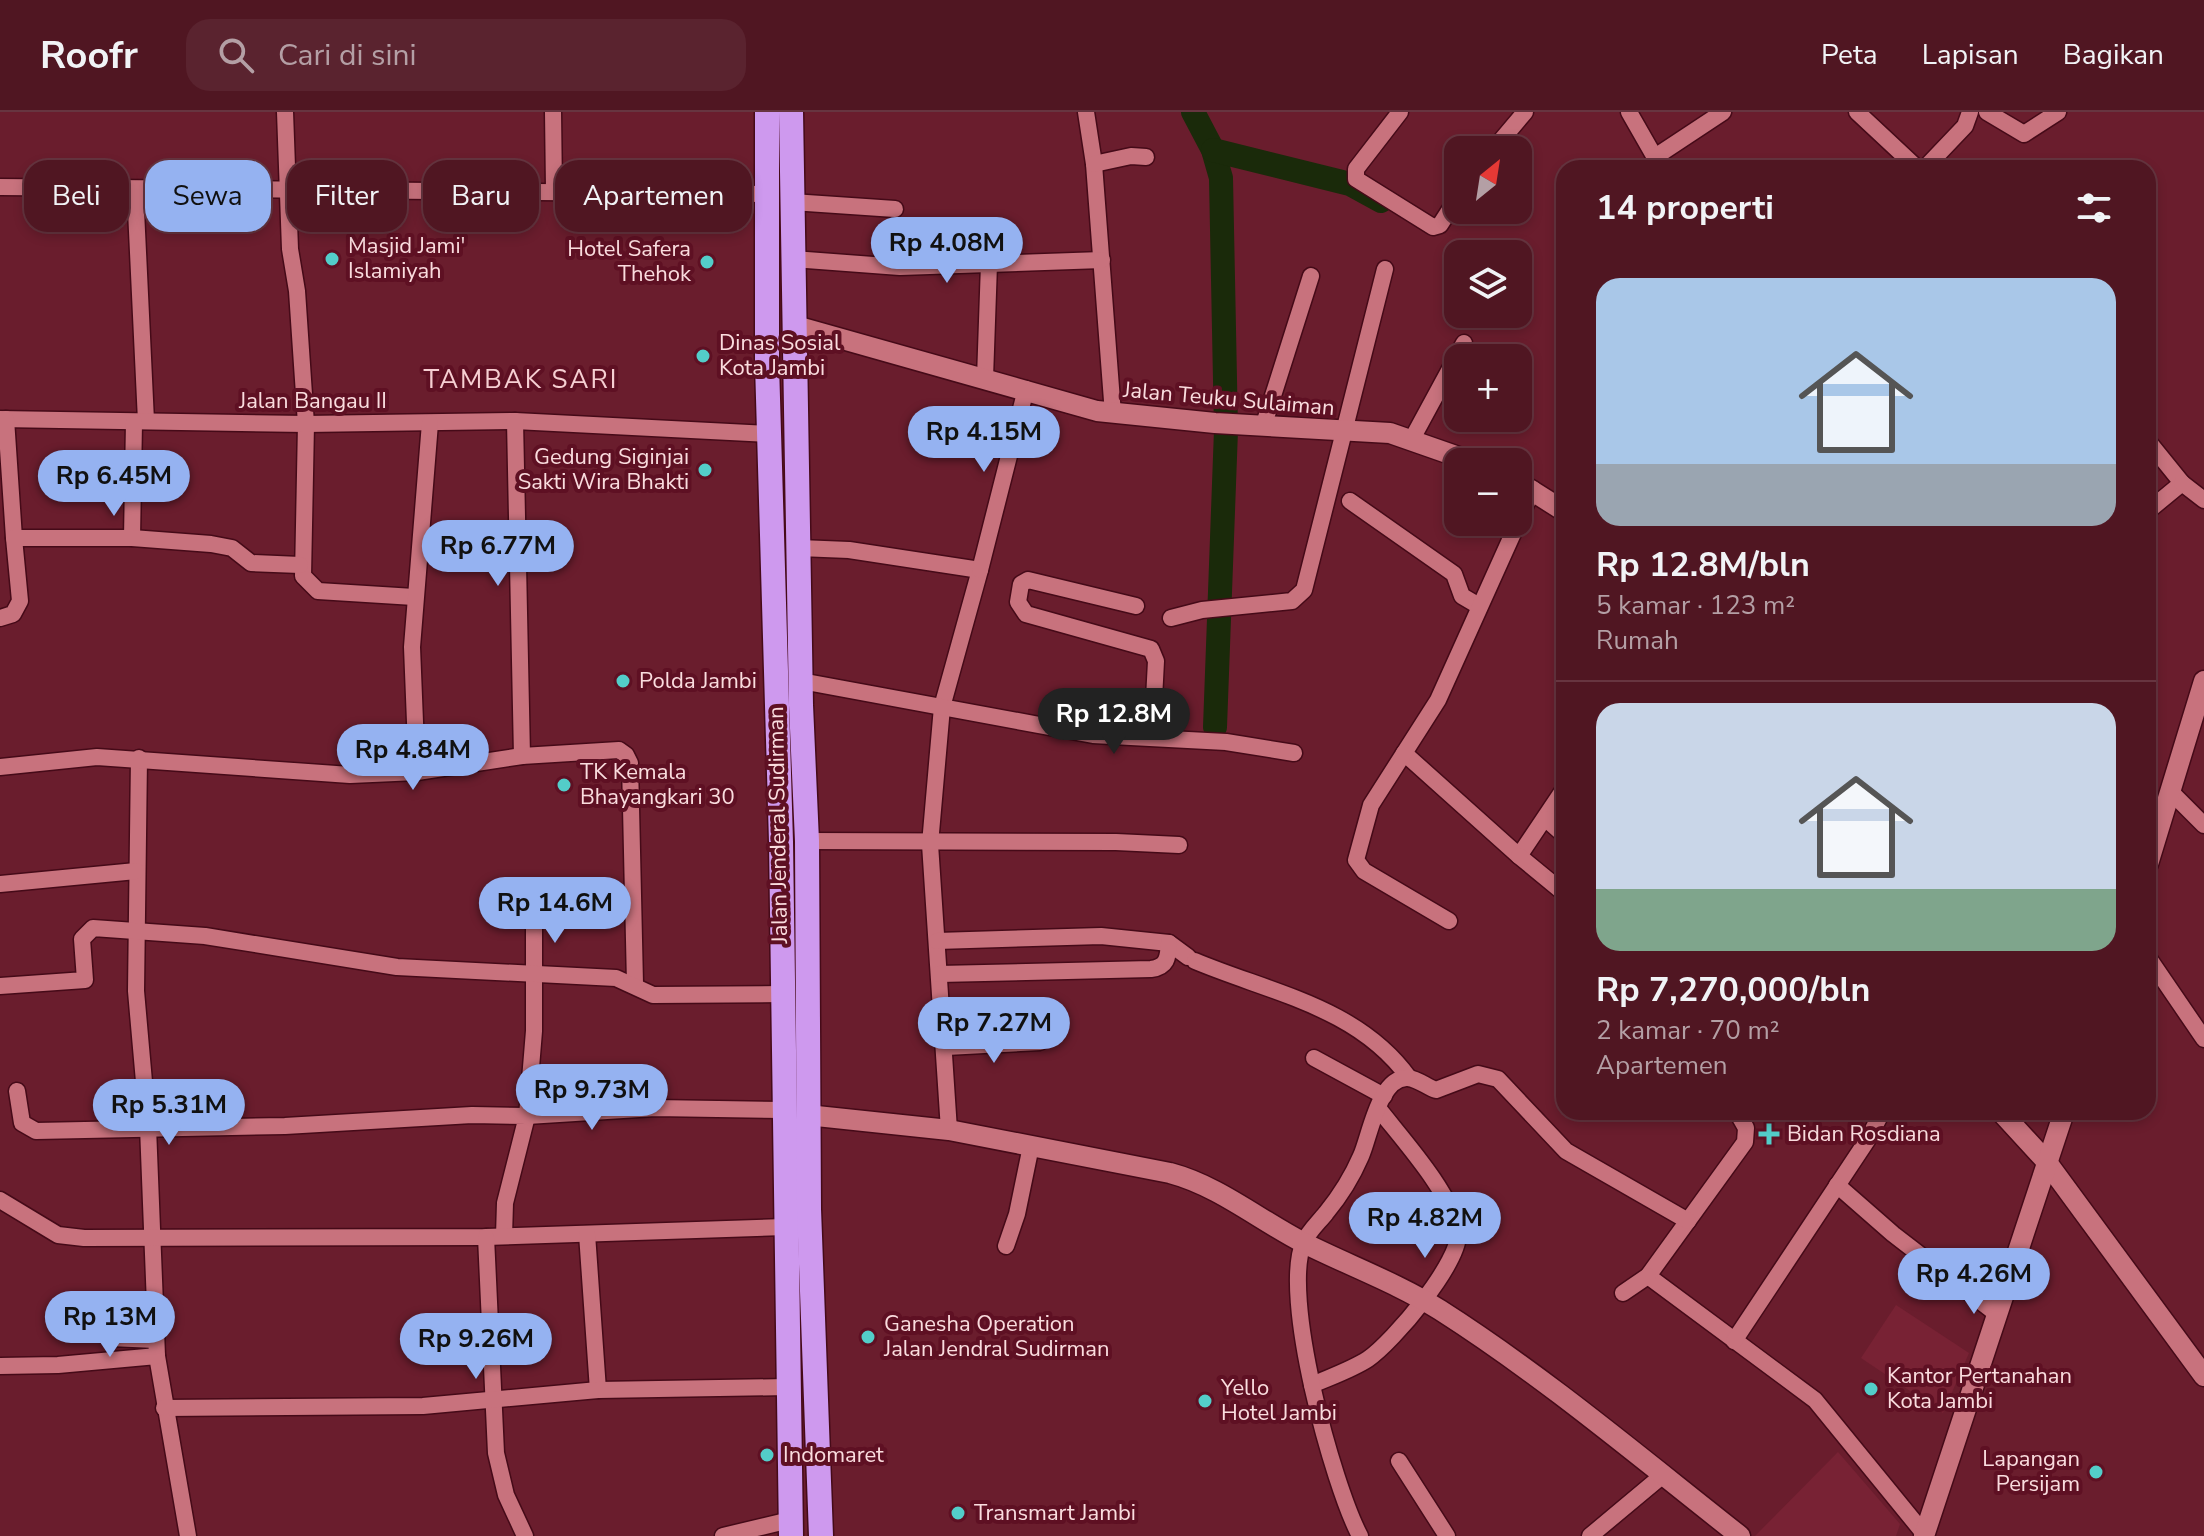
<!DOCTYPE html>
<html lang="id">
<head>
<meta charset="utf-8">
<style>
	body { margin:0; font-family:"Nunito Sans",sans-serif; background:#5a232f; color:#f1f3f6; height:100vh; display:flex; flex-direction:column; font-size:30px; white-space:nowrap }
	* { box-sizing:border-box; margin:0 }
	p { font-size:26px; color:#b49fa5 }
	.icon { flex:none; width:44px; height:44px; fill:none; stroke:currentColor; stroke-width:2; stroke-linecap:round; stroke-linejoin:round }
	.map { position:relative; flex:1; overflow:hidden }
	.sheet { position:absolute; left:1556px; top:48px; width:600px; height:960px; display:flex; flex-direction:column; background:#501622; border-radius:24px; box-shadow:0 4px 12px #0003,0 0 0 2px #673540 }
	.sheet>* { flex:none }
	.top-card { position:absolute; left:24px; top:48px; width:760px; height:72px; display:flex; gap:16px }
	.needle { width:52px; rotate:30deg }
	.fabs { position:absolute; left:1444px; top:24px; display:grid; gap:16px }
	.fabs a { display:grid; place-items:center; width:88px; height:88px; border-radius:16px; background:#501622; box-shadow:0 4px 12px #0003,0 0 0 2px #673540; font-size:40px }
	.price { position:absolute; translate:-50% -68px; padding:0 18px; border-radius:28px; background:#95b2f1; color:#111; font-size:26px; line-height:52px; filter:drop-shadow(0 2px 4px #0008) }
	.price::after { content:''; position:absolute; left:50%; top:48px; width:24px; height:18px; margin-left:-12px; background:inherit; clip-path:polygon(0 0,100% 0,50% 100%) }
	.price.selected { background:#222; color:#fff }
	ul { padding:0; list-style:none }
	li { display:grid; align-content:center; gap:16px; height:424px; padding:0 40px }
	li+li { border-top:2px solid #673540 }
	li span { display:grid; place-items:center; height:248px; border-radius:24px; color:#555 }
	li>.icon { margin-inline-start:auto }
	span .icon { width:144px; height:144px; fill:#fffc; stroke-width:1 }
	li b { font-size:34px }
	h2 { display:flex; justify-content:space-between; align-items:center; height:96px; padding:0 40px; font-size:34px }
	.pill { padding:0 28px; border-radius:24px; background:#501622; box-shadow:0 4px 12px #0003,0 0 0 2px #673540; font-size:28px; line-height:72px }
	.pill.selected { background:#95b2f1; color:#111 }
	header { display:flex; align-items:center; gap:48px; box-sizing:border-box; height:112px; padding:0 40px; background:#501622; border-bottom:2px solid #673540 }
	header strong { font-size:38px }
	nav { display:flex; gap:44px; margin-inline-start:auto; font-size:28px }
	.search { width:560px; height:72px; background:#5a232f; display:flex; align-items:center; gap:20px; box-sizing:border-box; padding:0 28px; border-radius:24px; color:#b49fa5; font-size:30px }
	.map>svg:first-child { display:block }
	.built { fill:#782234 }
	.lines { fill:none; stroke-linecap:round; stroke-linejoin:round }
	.river { stroke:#1a2a0a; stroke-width:24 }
	.street-casing { stroke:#450a18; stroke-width:19 }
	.secondary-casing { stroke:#450a18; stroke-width:23 }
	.highway-casing { stroke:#450a18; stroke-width:27 }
	.street { stroke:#c8727d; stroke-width:16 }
	.secondary { stroke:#c8727d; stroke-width:20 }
	.highway { stroke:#ce99ee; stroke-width:24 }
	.poi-dot { fill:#53cdc9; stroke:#5e1023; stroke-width:3 }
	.labels { text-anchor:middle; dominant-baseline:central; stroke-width:8; stroke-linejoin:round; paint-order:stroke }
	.poi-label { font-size:22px; fill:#fadcde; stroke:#5e1023; text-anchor:start }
	.street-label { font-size:22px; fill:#fadcde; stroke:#5e1023 }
	.quarter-label { font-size:26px; letter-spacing:2px; fill:#f6cfd2; stroke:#5e1023 }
</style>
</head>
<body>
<header>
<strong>Roofr</strong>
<div class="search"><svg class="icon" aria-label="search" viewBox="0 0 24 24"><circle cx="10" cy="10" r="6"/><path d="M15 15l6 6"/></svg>Cari di sini</div>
<nav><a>Peta</a><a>Lapisan</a><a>Bagikan</a></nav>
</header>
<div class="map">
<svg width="2204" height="1424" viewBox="0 0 2204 1424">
	<rect width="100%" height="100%" fill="#6a1d2d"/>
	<g class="built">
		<polygon points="1896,1193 1969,1241 1943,1301 1861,1246"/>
		<polygon points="1838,1340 1900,1412 1896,1424 1755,1424"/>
	</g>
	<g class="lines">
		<g class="river">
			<polyline points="1193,0 1213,38 1221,66 1226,318 1215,615"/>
			<polyline points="1213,38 1350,72 1381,89"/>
		</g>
		<defs>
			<g id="street">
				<polyline points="285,0 290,137 297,179 306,312 303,464 318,479 414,485"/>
				<polyline points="553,0 554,78"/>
				<polyline points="1086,0 1094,52 1113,302"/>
				<polyline points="1400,0 1356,57 1356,67 1433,115 1440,113 1458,85"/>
				<polyline points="1629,0 1661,56"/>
				<polyline points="1857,0 1917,56"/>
				<polyline points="1987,0 2024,22 2058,0"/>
				<polyline points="1493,38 1525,0"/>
				<polyline points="1655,45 1723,0"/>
				<polyline points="1094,52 1131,44 1146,45"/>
				<polyline points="1925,56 1965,14 1970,0"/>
				<polyline points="0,75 766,82"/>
				<polyline points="135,77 146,309"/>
				<polyline points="792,90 895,97"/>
				<polyline points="793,147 900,155 1102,148"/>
				<polyline points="985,266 989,152"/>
				<polyline points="0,307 306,312 515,309 769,322"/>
				<polyline points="6,307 14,426"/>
				<polyline points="515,309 522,644"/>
				<polyline points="1264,312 1311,164"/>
				<polyline points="1412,327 1464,231"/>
				<polyline points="2148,329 2182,371 2148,399"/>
				<polyline points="2182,371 2204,388"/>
				<polyline points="1350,389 1454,462 1462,484 1479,494"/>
				<polyline points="132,426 134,310"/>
				<polyline points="799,436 849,438 980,458 942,595 930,732 949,1018"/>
				<polyline points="980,458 1026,277"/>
				<polyline points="1136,494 1028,468 1021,472 1018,490 1026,502 1151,537 1156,549 1152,625"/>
				<polyline points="0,506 13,502 20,489 14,426 132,426 211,432 232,436 251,451 300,453"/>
				<polyline points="1171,506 1202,498 1292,489 1304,478 1385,157"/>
				<polyline points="801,569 1093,623 1226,630 1294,641"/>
				<polyline points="1404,641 1519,744 1564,677"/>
				<polyline points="139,646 136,879 148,1015 157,1244 188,1424"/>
				<polyline points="0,655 97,645 350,663 417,660 522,644 619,638 626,643 630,651 635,872"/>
				<polyline points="417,660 412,535 430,311"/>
				<polyline points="2171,680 2204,713"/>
				<polyline points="1546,707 1564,723"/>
				<polyline points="807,729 1116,730 1179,733"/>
				<polyline points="1519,744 1564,781"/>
				<polyline points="0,772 136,759"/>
				<polyline points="534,802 534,919 527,1004 655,996 783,998"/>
				<polyline points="1449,809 1364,759 1356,748 1371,693 1438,588 1533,377"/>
				<polyline points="937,829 1101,824 1169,831 1188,845"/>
				<polyline points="2148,845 2204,927"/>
				<path d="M 1195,849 C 1271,881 1358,895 1409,966"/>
				<path d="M 939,862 L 1151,857 C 1167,855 1168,846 1169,831"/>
				<polyline points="0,874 85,868 82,827 93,816 205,824 397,855 616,866 653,883 782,882"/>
				<polyline points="946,935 1040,930"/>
				<polyline points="1314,946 1384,984"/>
				<polyline points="17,979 22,1011 36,1019 285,1014 472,1003 527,1004 505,1091 504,1124"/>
				<polyline points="1737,1000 1746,1016 1745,1030 1648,1164 1815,1288 1926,1424"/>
				<polyline points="1837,1073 1893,1122 1998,1203"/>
				<polyline points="0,1088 58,1123 84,1126 486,1125 784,1115"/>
				<polyline points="587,1122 598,1278"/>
				<polyline points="486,1125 496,1341 506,1383 525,1424"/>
				<polyline points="1006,1134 1017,1102 1031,1034"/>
				<polyline points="1623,1181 1648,1164"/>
				<polyline points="76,1203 101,1205 110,1226 156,1228"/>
				<polyline points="1734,1229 1868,1027 1882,1000"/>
				<polyline points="0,1254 58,1253 157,1244"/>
				<path d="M 1312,1273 C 1330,1265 1351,1258 1368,1247 C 1392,1231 1463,1148 1458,1119 C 1451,1080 1402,1027 1378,996"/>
				<polyline points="164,1296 423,1294 598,1278 787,1275"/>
				<polyline points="1399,1349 1447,1424"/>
				<polyline points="723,1424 790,1408"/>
				<path d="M 1360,1424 C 1333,1373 1280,1181 1304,1130 C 1308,1120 1319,1110 1326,1101 C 1340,1084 1352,1065 1361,1044 C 1370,1024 1379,964 1408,966 C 1418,967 1427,975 1436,978 L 1478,962 L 1498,967 L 1566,1039 L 1688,1109"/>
				<polyline points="1590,1424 1663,1363"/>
			</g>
			<g id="secondary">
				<polyline points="796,214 1097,299 1215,311 1390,321 1473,350"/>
				<polyline points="1518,370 1564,399"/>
				<polyline points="2148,752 2204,569"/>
				<polyline points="2001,1000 2046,1049 2204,1264"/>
				<path d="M 807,1003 L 949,1018 L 1170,1061 C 1219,1074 1259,1108 1304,1131 C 1350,1154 1397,1171 1440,1198 C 1545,1265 1642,1347 1740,1424"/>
				<polyline points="1924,1424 2064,1000"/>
			</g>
			<g id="highway">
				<polyline points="767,0 767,252 781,730 791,1424"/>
				<polyline points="791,0 801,593 807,729 809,1097 821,1424"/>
			</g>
		</defs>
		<use href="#street" class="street-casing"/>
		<use href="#secondary" class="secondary-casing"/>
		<use href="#highway" class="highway-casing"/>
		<use href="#street" class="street"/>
		<use href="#secondary" class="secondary"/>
		<use href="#highway" class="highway"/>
	</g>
	<g class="poi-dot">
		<circle cx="332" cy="147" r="8"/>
		<circle cx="707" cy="150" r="8"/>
		<circle cx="703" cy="244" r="8"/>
		<circle cx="705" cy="358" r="8"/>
		<circle cx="623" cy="569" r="8"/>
		<circle cx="564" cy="673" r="8"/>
		<path d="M1765 1010h8v8h8v8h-8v8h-8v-8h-8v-8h8z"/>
		<circle cx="868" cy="1225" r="8"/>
		<circle cx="1871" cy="1277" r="8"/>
		<circle cx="1205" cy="1289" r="8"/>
		<circle cx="767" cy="1343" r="8"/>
		<circle cx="2096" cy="1360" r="8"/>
		<circle cx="958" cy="1401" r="8"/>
	</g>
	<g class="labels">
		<g class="poi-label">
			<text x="348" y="134">Masjid Jami'<tspan x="348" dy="25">Islamiyah</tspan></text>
			<text x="691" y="137" text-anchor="end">Hotel Safera<tspan x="691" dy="25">Thehok</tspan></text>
			<text x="719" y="231">Dinas Sosial<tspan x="719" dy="25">Kota Jambi</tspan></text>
			<text x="689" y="345" text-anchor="end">Gedung Siginjai<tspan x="689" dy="25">Sakti Wira Bhakti</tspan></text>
			<text x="639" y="569">Polda Jambi</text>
			<text x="580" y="660">TK Kemala<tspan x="580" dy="25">Bhayangkari 30</tspan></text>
			<text x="1787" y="1022">Bidan Rosdiana</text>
			<text x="884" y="1212">Ganesha Operation<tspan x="884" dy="25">Jalan Jendral Sudirman</tspan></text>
			<text x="1887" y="1264">Kantor Pertanahan<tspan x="1887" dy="25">Kota Jambi</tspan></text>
			<text x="1221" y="1276">Yello<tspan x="1221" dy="25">Hotel Jambi</tspan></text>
			<text x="783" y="1343">Indomaret</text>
			<text x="2080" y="1347" text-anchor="end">Lapangan<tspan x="2080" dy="25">Persijam</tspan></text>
			<text x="974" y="1401">Transmart Jambi</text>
		</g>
		<g class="street-label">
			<text transform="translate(1229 287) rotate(5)">Jalan Teuku Sulaiman</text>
			<text x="313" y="289">Jalan Bangau II</text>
			<text transform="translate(778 713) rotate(-91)">Jalan Jenderal Sudirman</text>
		</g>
		<g class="quarter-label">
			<text x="521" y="267">TAMBAK SARI</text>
		</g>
	</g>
</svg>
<div class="fabs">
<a><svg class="needle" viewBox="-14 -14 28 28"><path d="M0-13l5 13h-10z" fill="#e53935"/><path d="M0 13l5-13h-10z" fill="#b49fa5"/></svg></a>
<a><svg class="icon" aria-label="layers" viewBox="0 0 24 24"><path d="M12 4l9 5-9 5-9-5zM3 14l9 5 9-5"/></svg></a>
<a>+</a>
<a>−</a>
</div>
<b class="price" style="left:947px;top:173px">Rp 4.08M</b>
<b class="price" style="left:984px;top:362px">Rp 4.15M</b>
<b class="price" style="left:114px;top:406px">Rp 6.45M</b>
<b class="price" style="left:498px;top:476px">Rp 6.77M</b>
<b class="price selected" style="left:1114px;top:644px">Rp 12.8M</b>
<b class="price" style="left:413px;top:680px">Rp 4.84M</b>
<b class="price" style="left:555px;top:833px">Rp 14.6M</b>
<b class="price" style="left:994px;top:953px">Rp 7.27M</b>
<b class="price" style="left:592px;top:1020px">Rp 9.73M</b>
<b class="price" style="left:169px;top:1035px">Rp 5.31M</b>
<b class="price" style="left:1425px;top:1148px">Rp 4.82M</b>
<b class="price" style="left:1974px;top:1204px">Rp 4.26M</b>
<b class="price" style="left:110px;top:1247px">Rp 13M</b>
<b class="price" style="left:476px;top:1269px">Rp 9.26M</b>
<div class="top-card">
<a class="pill">Beli</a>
<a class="pill selected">Sewa</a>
<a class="pill">Filter</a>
<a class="pill">Baru</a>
<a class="pill">Apartemen</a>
</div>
<section class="sheet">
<h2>14 properti<svg class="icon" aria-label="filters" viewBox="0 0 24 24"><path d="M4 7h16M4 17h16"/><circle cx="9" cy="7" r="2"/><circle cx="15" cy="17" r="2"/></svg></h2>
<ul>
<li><span style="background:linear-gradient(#a9c7e8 75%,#9aa5b1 0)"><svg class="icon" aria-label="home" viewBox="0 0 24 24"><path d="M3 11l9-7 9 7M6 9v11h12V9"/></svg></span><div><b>Rp 12.8M/bln</b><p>5 kamar · 123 m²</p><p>Rumah</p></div></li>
<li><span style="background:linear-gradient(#c9d6e8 75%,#7fa58c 0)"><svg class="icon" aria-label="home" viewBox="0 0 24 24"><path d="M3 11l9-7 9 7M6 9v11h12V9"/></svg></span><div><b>Rp 7,270,000/bln</b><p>2 kamar · 70 m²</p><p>Apartemen</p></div></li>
</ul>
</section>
</div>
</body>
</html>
